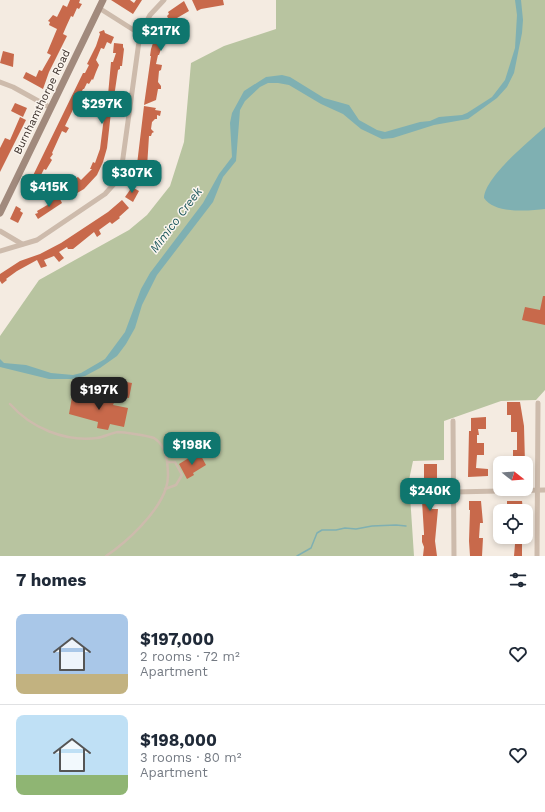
<!DOCTYPE html>
<html lang="en">
<head>
<meta charset="utf-8">
<style>
	body { margin:0; font-family:"Work Sans",sans-serif; background:#f6f6f7; color:#1f2937; height:100vh; display:flex; flex-direction:column; font-size:15px; white-space:nowrap }
	* { box-sizing:border-box; margin:0 }
	p { font-size:13px; color:#747a83 }
	.icon { flex:none; width:22px; height:22px; fill:none; stroke:currentColor; stroke-width:2; stroke-linecap:round; stroke-linejoin:round }
	.map { position:relative; height:556px; overflow:hidden }
	.drawer { display:flex; flex-direction:column; background:#fff; flex:1 }
	.drawer>* { flex:none }
	.needle { width:26px; rotate:107deg }
	.fabs { position:absolute; left:493px; top:456px; display:grid; gap:8px }
	.fabs a { display:grid; place-items:center; width:40px; height:40px; border-radius:8px; background:#fff; box-shadow:0 2px 6px #0003; font-size:20px }
	.price { position:absolute; translate:-50% -34px; padding:0 9px; border-radius:8px; background:#0f766e; color:#fff; font-size:13px; line-height:26px; filter:drop-shadow(0 1px 2px #0008) }
	.price::after { content:''; position:absolute; left:50%; top:24px; width:12px; height:9px; margin-left:-6px; background:inherit; clip-path:polygon(0 0,100% 0,50% 100%) }
	.price.on { background:#222; color:#fff }
	ul { padding:0; list-style:none }
	li { display:flex; align-items:center; gap:12px; height:100px; padding:0 16px }
	li+li { border-top:1px solid #e0e1e3 }
	li span { display:grid; place-items:center; flex:none; width:112px; height:80px; border-radius:8px; color:#555 }
	li>.icon { margin-inline-start:auto }
	span .icon { width:48px; height:48px; fill:#fffc; stroke-width:1 }
	li b { font-size:17px }
	h2 { display:flex; justify-content:space-between; align-items:center; height:48px; padding:0 16px; font-size:17px }
	.map>svg:first-child { display:block }
	.green { fill:#b8c4a0 }
	.water { fill:#7fb0b2 }
	.lines { fill:none; stroke-linecap:round; stroke-linejoin:round }
	.stream { stroke:#7fb0b2; stroke-width:1.5 }
	.building { fill:#c8694b }
	.lane { stroke:#cdbbac; stroke-width:2.5 }
	.street { stroke:#cdbbac; stroke-width:5 }
	.secondary { stroke:#a18a7d; stroke-width:7 }
	.labels { text-anchor:middle; dominant-baseline:central; stroke-width:3; stroke-linejoin:round; paint-order:stroke }
	.street-label { font-size:11px; fill:#3b302b; stroke:#fbf5ee }
	.water-label { font-size:12px; font-style:italic; fill:#1f5a5e; stroke:#fbf5ee }
</style>
</head>
<body>
<div class="map">
<svg width="545" height="556" viewBox="0 0 545 556">
	<rect width="100%" height="100%" fill="#f4ebe1"/>
	<polygon class="green" points="276,0 545,0 545,390 536,400 501,401 444,421 444,460 413,461 409,480 414,556 0,556 0,336 39,280 129,230 147,215 170,186 184,142 191,63 224,46 276,29"/>
	<g class="water">
		<polygon points="515,0 521,0 523,20 522,33 514,73 507,87 497,98 468,119 434,125 393,138 382,139 361,129 343,114 321,104 289,85 278,83 268,83 260,87 245,101 240,110 236,161 223,177 213,202 157,275 142,305 135,328 126,344 117,356 100,368 85,376 71,379 49,379 0,367 0,359 4,363 26,365 51,373 73,375 81,373 105,359 125,332 141,289 150,273 203,203 219,174 232,157 230,123 232,113 244,91 266,77 282,75 290,77 324,98 349,105 359,120 377,130 385,132 420,122 430,121 439,117 462,115 467,113 492,97 505,80 515,48 517,15"/>
		<path d="M 545,127 L 545,209 C 529,211 494,214 484,198 C 485,177 528,142 545,127 Z"/>
	</g>
	<g class="lines">
		<polyline class="stream" points="297,556 311,548 317,533 322,530 336,530 345,528 356,529 372,526 396,525 406,526"/>
	</g>
	<g class="building">
		<polygon points="70,0 80,0 79,3 82,4 79,9 77,8 73,17 71,16 66,27 63,34 67,36 49,72 43,89 23,78 26,72 36,77 39,70 42,71 43,69 51,55 47,53 57,29 49,25 50,22 48,21 53,15 57,17 63,5 67,7"/>
		<polygon points="111,0 130,0 134,3 136,0 142,0 133,14"/>
		<polygon points="192,0 223,0 224,5 201,9 197,11"/>
		<polygon points="184,1 189,11 177,18 181,22 178,25 175,22 168,30 167,29 161,39 164,40 159,55 158,55 156,64 162,65 161,70 159,71 158,82 161,86 161,89 158,89 156,100 144,105 151,56 150,56 151,49 155,37 161,27 159,26 168,18 167,16 169,14 168,12"/>
		<polygon points="104,30 105,33 114,37 111,44 107,42 104,49 101,48 96,60 99,65 96,72 93,80 92,79 89,84 87,83 84,89 83,89 65,126 69,128 66,133 62,131 52,153 53,154 50,158 52,160 46,170 44,169 29,199 24,196 24,194 83,73 85,73 89,65 87,64 96,46 100,34 99,32"/>
		<polygon points="114,43 123,44 123,47 124,49 122,66 120,66 120,69 118,70 114,97 112,103 107,148 103,162 97,175 84,189 67,199 63,193 68,189 76,190 73,185 76,183 74,179 78,177 81,180 92,169 90,169 93,162 95,163 100,149 104,117 99,116 101,105 107,106 111,62 113,62 116,53 113,53"/>
		<polygon points="3,51 14,54 13,67 0,63"/>
		<polygon points="15,103 27,108 23,117 11,111"/>
		<polygon points="144,106 156,108 155,110 161,111 160,116 157,115 157,119 155,119 152,122 151,129 154,132 152,133 151,136 149,136 146,183 135,181"/>
		<polygon points="20,117 26,120 0,172 0,148 5,138 10,140"/>
		<polygon points="132,187 139,191 133,202 125,197"/>
		<polygon points="54,197 57,200 60,199 62,203 38,219 35,214 38,213 37,211 49,204 51,202 49,200"/>
		<polygon points="122,200 129,208 119,217 120,218 112,224 110,222 99,230 101,234 97,237 94,232 73,249 68,249 67,247 59,252 64,258 59,262 54,256 44,260 47,266 41,268 37,260 17,271 6,279 7,280 2,284 0,281 0,274 20,261 40,254 61,243 108,212"/>
		<polygon points="16,206 21,209 20,211 23,213 18,223 10,219"/>
		<polygon points="543,296 545,296 545,325 522,320 525,307 540,310"/>
		<polygon points="126,382 132,383 129,398 123,397"/>
		<polygon points="83,393 115,400 113,405 128,408 124,427 110,424 108,430 97,428 98,422 69,414 72,397 82,399"/>
		<polygon points="507,402 520,402 524,426 525,463 513,463 513,450 517,450 517,432 511,432 511,415 507,415"/>
		<polygon points="486,417 486,429 478,429 479,435 477,435 477,443 484,443 484,455 477,455 476,468 488,469 488,476 468,477 469,431 471,431 471,418"/>
		<polygon points="200,454 206,465 193,473 194,475 187,479 179,464 192,456 193,458"/>
		<polygon points="424,464 437,464 437,495 432,495 432,509 438,509 435,541 437,556 423,556 424,547 422,542 422,535 424,535 424,533 422,501 426,501 426,492 424,487 433,479 424,479"/>
		<polygon points="469,501 481,501 483,523 480,523 479,538 483,538 482,556 470,556 469,541 470,510 469,510"/>
		<polygon points="507,501 522,501 523,511 507,511"/>
		<polygon points="510,537 522,537 522,556 514,556 515,544 510,544"/>
	</g>
	<g class="lines">
		<g class="lane">
			<path d="M 10,404 C 31,428 65,442 97,438 C 104,437 111,433 118,432 C 123,432 149,436 154,438 C 162,443 166,453 167,461 C 168,471 169,479 166,488 C 158,513 127,542 106,556"/>
			<polyline points="165,489 176,485 182,475 175,462 168,462"/>
		</g>
		<g class="street">
			<polyline points="99,8 140,34"/>
			<polyline points="0,82 13,87 51,108"/>
			<polyline points="0,231 22,244"/>
			<polyline points="0,251 37,240 105,194 114,184 122,165 140,34 150,15 164,0"/>
			<polyline points="453,421 454,556"/>
			<polyline points="454,492 545,490"/>
			<polyline points="537,556 538,403"/>
		</g>
		<polyline class="secondary" points="0,213 103,0"/>
	</g>
	<g class="labels">
		<g class="street-label">
			<text transform="translate(42 102) rotate(-64)">Burnhamthorpe Road</text>
		</g>
		<g class="water-label">
			<text transform="translate(176 220) rotate(-53)">Mimico Creek</text>
		</g>
	</g>
</svg>
<div class="fabs">
<a><svg class="needle" viewBox="-14 -14 28 28"><path d="M0-13l5 13h-10z" fill="#e53935"/><path d="M0 13l5-13h-10z" fill="#747a83"/></svg></a>
<a><svg class="icon" aria-label="locate" viewBox="0 0 24 24"><circle cx="12" cy="12" r="6"/><path d="M12 2v4M12 18v4M2 12h4M18 12h4"/></svg></a>
</div>
<b class="price" style="left:161px;top:52px">$217K</b>
<b class="price" style="left:102px;top:125px">$297K</b>
<b class="price" style="left:132px;top:194px">$307K</b>
<b class="price" style="left:49px;top:208px">$415K</b>
<b class="price on" style="left:99px;top:411px">$197K</b>
<b class="price" style="left:192px;top:466px">$198K</b>
<b class="price" style="left:430px;top:512px">$240K</b>
</div>
<section class="drawer">
<h2>7 homes<svg class="icon" aria-label="filters" viewBox="0 0 24 24"><path d="M4 7h16M4 17h16"/><circle cx="9" cy="7" r="2"/><circle cx="15" cy="17" r="2"/></svg></h2>
<ul>
<li><span style="background:linear-gradient(#a9c7e8 75%,#c2b280 0)"><svg class="icon" aria-label="home" viewBox="0 0 24 24"><path d="M3 11l9-7 9 7M6 9v11h12V9"/></svg></span><div><b>$197,000</b><p>2 rooms · 72 m²</p><p>Apartment</p></div><svg class="icon" aria-label="heart" viewBox="0 0 24 24"><path d="M12 20l-8-8c-3-5 5-10 8-4 3-6 11-1 8 4z"/></svg></li>
<li><span style="background:linear-gradient(#bfe0f5 75%,#8fb573 0)"><svg class="icon" aria-label="home" viewBox="0 0 24 24"><path d="M3 11l9-7 9 7M6 9v11h12V9"/></svg></span><div><b>$198,000</b><p>3 rooms · 80 m²</p><p>Apartment</p></div><svg class="icon" aria-label="heart" viewBox="0 0 24 24"><path d="M12 20l-8-8c-3-5 5-10 8-4 3-6 11-1 8 4z"/></svg></li>
</ul>
</section>
</body>
</html>
